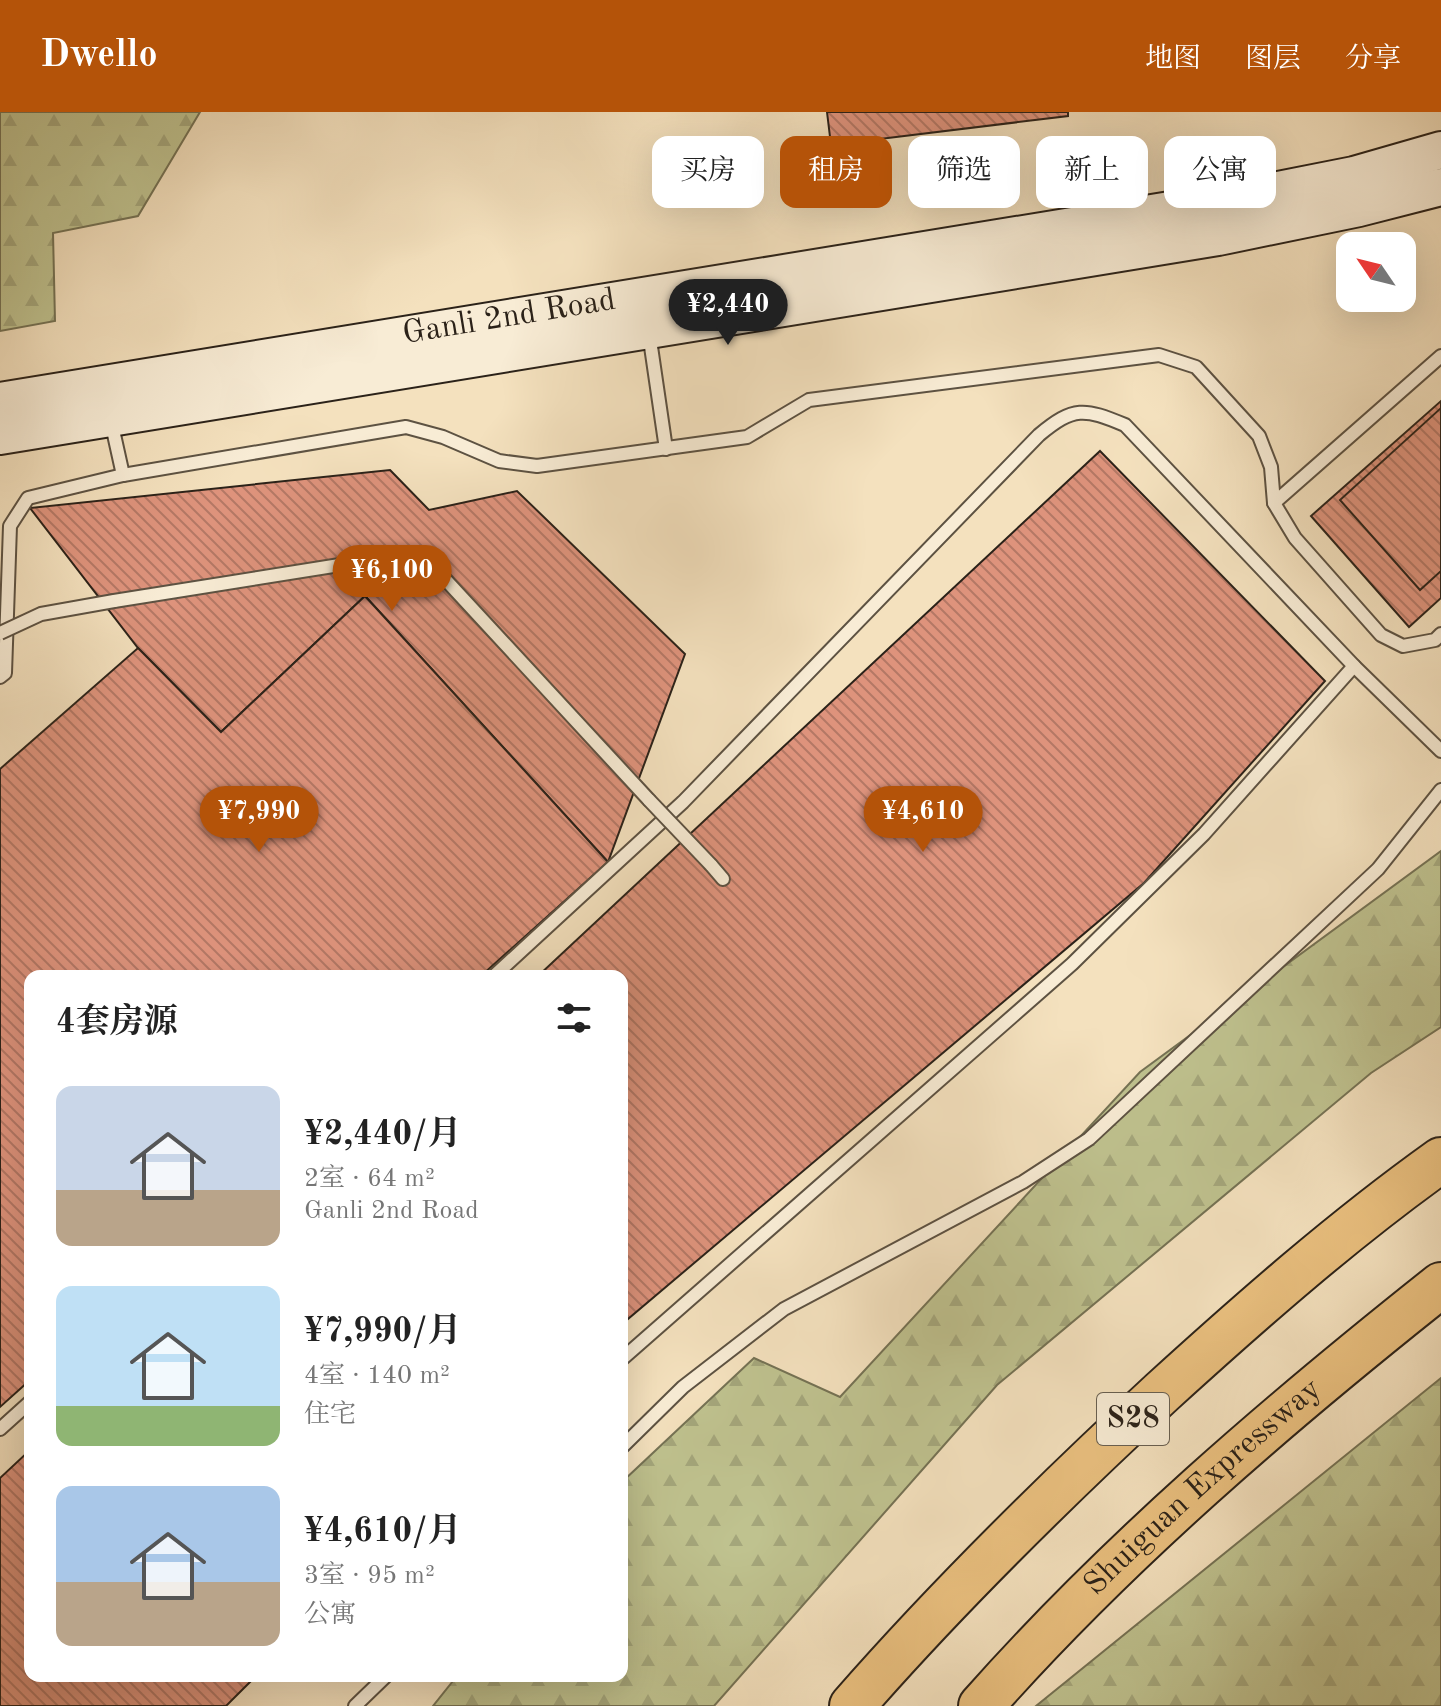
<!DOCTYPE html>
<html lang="zh">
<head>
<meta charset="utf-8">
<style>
	body { margin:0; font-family:"Old Standard TT","Noto Serif SC",serif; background:#f2f2f2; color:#222; height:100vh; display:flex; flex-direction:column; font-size:30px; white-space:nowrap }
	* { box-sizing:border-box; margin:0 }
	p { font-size:26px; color:#767676 }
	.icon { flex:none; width:44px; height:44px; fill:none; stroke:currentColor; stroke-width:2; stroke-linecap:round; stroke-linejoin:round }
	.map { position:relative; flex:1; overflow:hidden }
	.side { position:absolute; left:24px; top:858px; width:604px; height:712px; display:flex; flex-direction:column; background:#fff; border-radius:16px; box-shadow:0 8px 32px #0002 }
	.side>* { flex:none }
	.guide { position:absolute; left:652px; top:24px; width:668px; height:72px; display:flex; gap:16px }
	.needle { width:52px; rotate:305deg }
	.tools { position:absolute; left:1336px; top:120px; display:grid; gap:16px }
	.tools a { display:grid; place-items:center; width:80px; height:80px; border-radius:16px; background:#fff; box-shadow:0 8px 32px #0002; font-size:40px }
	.price { position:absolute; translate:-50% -68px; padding:0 18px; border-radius:28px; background:#b45309; color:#fff; font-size:26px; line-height:52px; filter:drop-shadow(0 2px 4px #0008) }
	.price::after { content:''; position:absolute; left:50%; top:48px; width:24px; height:18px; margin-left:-12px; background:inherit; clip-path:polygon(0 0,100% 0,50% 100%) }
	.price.active { background:#222; color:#fff }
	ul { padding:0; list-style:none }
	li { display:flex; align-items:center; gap:24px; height:200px; padding:0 32px }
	li span { display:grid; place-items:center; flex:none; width:224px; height:160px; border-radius:16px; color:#555 }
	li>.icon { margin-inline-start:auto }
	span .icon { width:96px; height:96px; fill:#fffc; stroke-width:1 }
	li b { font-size:34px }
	h2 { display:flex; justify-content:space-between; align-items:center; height:96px; padding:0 32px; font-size:34px }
	.tag { padding:0 28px; border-radius:16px; background:#fff; box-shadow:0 8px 32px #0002; font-size:28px; line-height:72px }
	.tag.active { background:#b45309; color:#fff }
	header { display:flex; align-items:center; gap:48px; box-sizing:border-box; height:112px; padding:0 40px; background:#b45309; color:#fff }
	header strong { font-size:38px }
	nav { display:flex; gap:44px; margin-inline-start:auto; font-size:28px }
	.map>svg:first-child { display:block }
	.forest { fill:url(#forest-firs); stroke:#757254; stroke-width:2 }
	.building { fill:url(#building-back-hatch); stroke:#2b2219; stroke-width:2 }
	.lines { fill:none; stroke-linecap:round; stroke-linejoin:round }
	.service-casing { stroke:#5d5242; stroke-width:16 }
	.secondary-casing { stroke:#2b2219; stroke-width:40 }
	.motorway-casing { stroke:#2b2219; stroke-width:48 }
	.service { stroke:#f8ecd5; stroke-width:12 }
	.secondary { stroke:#f8ecd5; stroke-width:36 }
	.motorway { stroke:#eac07f; stroke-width:44 }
	.service-bridge-casing { stroke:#5d5242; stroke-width:16; stroke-linecap:butt }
	.service-bridge { stroke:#f8ecd5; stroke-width:12 }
	.labels { text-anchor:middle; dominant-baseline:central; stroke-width:6; stroke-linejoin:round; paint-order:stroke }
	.shield { fill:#f8ecd5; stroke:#685f51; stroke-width:2 }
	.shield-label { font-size:30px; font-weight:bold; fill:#2b2219 }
	.street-label { font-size:32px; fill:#2b2219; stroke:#f8ecd5 }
</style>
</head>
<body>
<header>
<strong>Dwello</strong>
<nav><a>地图</a><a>图层</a><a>分享</a></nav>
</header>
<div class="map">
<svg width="1441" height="1594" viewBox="0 0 1441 1594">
	<defs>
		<pattern id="forest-firs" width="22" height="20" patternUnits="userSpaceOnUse" patternTransform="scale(2)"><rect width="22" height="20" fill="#bfc28f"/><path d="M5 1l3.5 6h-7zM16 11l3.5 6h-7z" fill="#a4a67b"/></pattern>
		<pattern id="building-back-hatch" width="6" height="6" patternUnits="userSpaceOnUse" patternTransform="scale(2)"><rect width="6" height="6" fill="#de937c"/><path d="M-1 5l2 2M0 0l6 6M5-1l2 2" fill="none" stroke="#b47865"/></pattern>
	</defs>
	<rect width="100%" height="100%" fill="#f4e1be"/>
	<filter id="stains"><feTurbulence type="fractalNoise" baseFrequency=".0025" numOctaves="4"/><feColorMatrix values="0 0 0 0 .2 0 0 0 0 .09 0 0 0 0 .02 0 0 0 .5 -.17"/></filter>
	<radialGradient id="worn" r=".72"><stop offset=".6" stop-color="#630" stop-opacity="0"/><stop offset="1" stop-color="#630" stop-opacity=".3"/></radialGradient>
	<g class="forest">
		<polygon points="0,0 200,0 138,104 53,121 55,209 0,219"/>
		<polygon points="1441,739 1441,915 1371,961 997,1273 714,1594 433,1594 457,1564 622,1564 622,1370 754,1246 840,1285 1140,960"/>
		<polygon points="1441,1266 1441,1594 1036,1594"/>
	</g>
	<g class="building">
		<polygon points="827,0 1068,0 1068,4 831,33"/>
		<polygon points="1441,289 1441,486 1409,515 1311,404"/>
		<polygon points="1441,296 1441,459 1420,478 1340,388"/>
		<polygon points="1100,339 1325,569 1144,771 622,1212 622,864 538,864"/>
		<polygon points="390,358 429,398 517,379 685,542 608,750 365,484 221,620 138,536 30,396"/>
		<polygon points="365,484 608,750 481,864 30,864 30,1268 0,1295 0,657 138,536 221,620"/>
		<polygon points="30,1338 30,1564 256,1564 226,1594 0,1594 0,1366"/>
	</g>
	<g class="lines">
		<defs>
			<g id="service">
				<polyline points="649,221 666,337"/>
				<polyline points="111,309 123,363"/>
				<polyline points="1274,391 1441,244"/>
				<polyline points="114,489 371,448 416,452 444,466 649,688"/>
				<polyline points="0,565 5,561 10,414 28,386 123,363 406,315 443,325 499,349 537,354 747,325 809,288 1159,243 1196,255 1259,324 1271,355 1274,391 1295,426 1381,523 1403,534 1435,528 1441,522"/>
				<polyline points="711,753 723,767"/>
				<path d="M 494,864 L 683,690 L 1039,323 C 1074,294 1084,296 1125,313 L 1354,554 L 1441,639"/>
				<polyline points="622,1247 1072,852 1204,722 1354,554"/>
				<polyline points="0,1317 30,1290"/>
				<polyline points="622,1335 683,1275 784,1197 1023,1070 1089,1027 1378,757 1441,678"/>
				<polyline points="355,1594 386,1564"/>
			</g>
			<g id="secondary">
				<path id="s1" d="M 0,289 L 1213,91 L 1354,63 L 1441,38"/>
				<polyline points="0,324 1218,125 1359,96 1441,75"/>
			</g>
			<g id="motorway">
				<path d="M 852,1594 C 949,1483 1054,1380 1162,1280 C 1251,1199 1343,1118 1441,1048"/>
				<path id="s2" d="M 981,1594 C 1117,1440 1281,1300 1441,1173"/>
			</g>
		</defs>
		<use href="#service" class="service-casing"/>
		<use href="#secondary" class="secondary-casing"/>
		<use href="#motorway" class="motorway-casing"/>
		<use href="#service" class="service"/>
		<use href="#secondary" class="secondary"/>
		<use href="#motorway" class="motorway"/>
		<defs>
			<g id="service-bridge">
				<polyline points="0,521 41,502 114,489"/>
				<polyline points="649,688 711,753"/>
			</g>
		</defs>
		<use href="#service-bridge" class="service-bridge-casing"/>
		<use href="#service-bridge" class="service-bridge"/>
	</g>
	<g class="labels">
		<rect class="shield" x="1097" y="1281" width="72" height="52" rx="6"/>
		<g class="shield-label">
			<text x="1133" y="1307">S28</text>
		</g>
		<g class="street-label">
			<text stroke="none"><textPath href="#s1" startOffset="516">Ganli 2nd Road</textPath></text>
			<text stroke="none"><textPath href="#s2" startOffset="312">Shuiguan Expressway</textPath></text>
		</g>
	</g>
	<rect width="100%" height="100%" filter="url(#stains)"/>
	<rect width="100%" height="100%" fill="url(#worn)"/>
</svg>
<div class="tools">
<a><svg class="needle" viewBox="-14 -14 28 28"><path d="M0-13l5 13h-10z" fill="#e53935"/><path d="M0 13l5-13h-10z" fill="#767676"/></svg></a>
</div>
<b class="price active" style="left:728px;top:235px">¥2,440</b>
<b class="price" style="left:392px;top:501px">¥6,100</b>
<b class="price" style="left:259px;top:742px">¥7,990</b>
<b class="price" style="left:923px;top:742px">¥4,610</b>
<div class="guide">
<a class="tag">买房</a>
<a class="tag active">租房</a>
<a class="tag">筛选</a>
<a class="tag">新上</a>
<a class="tag">公寓</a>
</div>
<section class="side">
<h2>4套房源<svg class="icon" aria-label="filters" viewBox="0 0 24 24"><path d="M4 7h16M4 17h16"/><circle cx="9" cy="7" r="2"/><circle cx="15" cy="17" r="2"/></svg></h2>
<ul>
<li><span style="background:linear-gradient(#c9d6e8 65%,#b9a48a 0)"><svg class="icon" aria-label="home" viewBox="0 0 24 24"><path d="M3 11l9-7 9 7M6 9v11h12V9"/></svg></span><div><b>¥2,440/月</b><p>2室 · 64 m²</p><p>Ganli 2nd Road</p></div></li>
<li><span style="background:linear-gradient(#bfe0f5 75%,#8fb573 0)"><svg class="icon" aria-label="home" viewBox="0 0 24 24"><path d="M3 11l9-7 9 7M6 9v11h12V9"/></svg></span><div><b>¥7,990/月</b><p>4室 · 140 m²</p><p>住宅</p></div></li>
<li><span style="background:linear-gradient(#a9c7e8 60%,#b9a48a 0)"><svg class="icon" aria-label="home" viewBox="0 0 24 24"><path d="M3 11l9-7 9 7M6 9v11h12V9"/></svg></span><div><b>¥4,610/月</b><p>3室 · 95 m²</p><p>公寓</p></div></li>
</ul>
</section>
</div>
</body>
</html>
